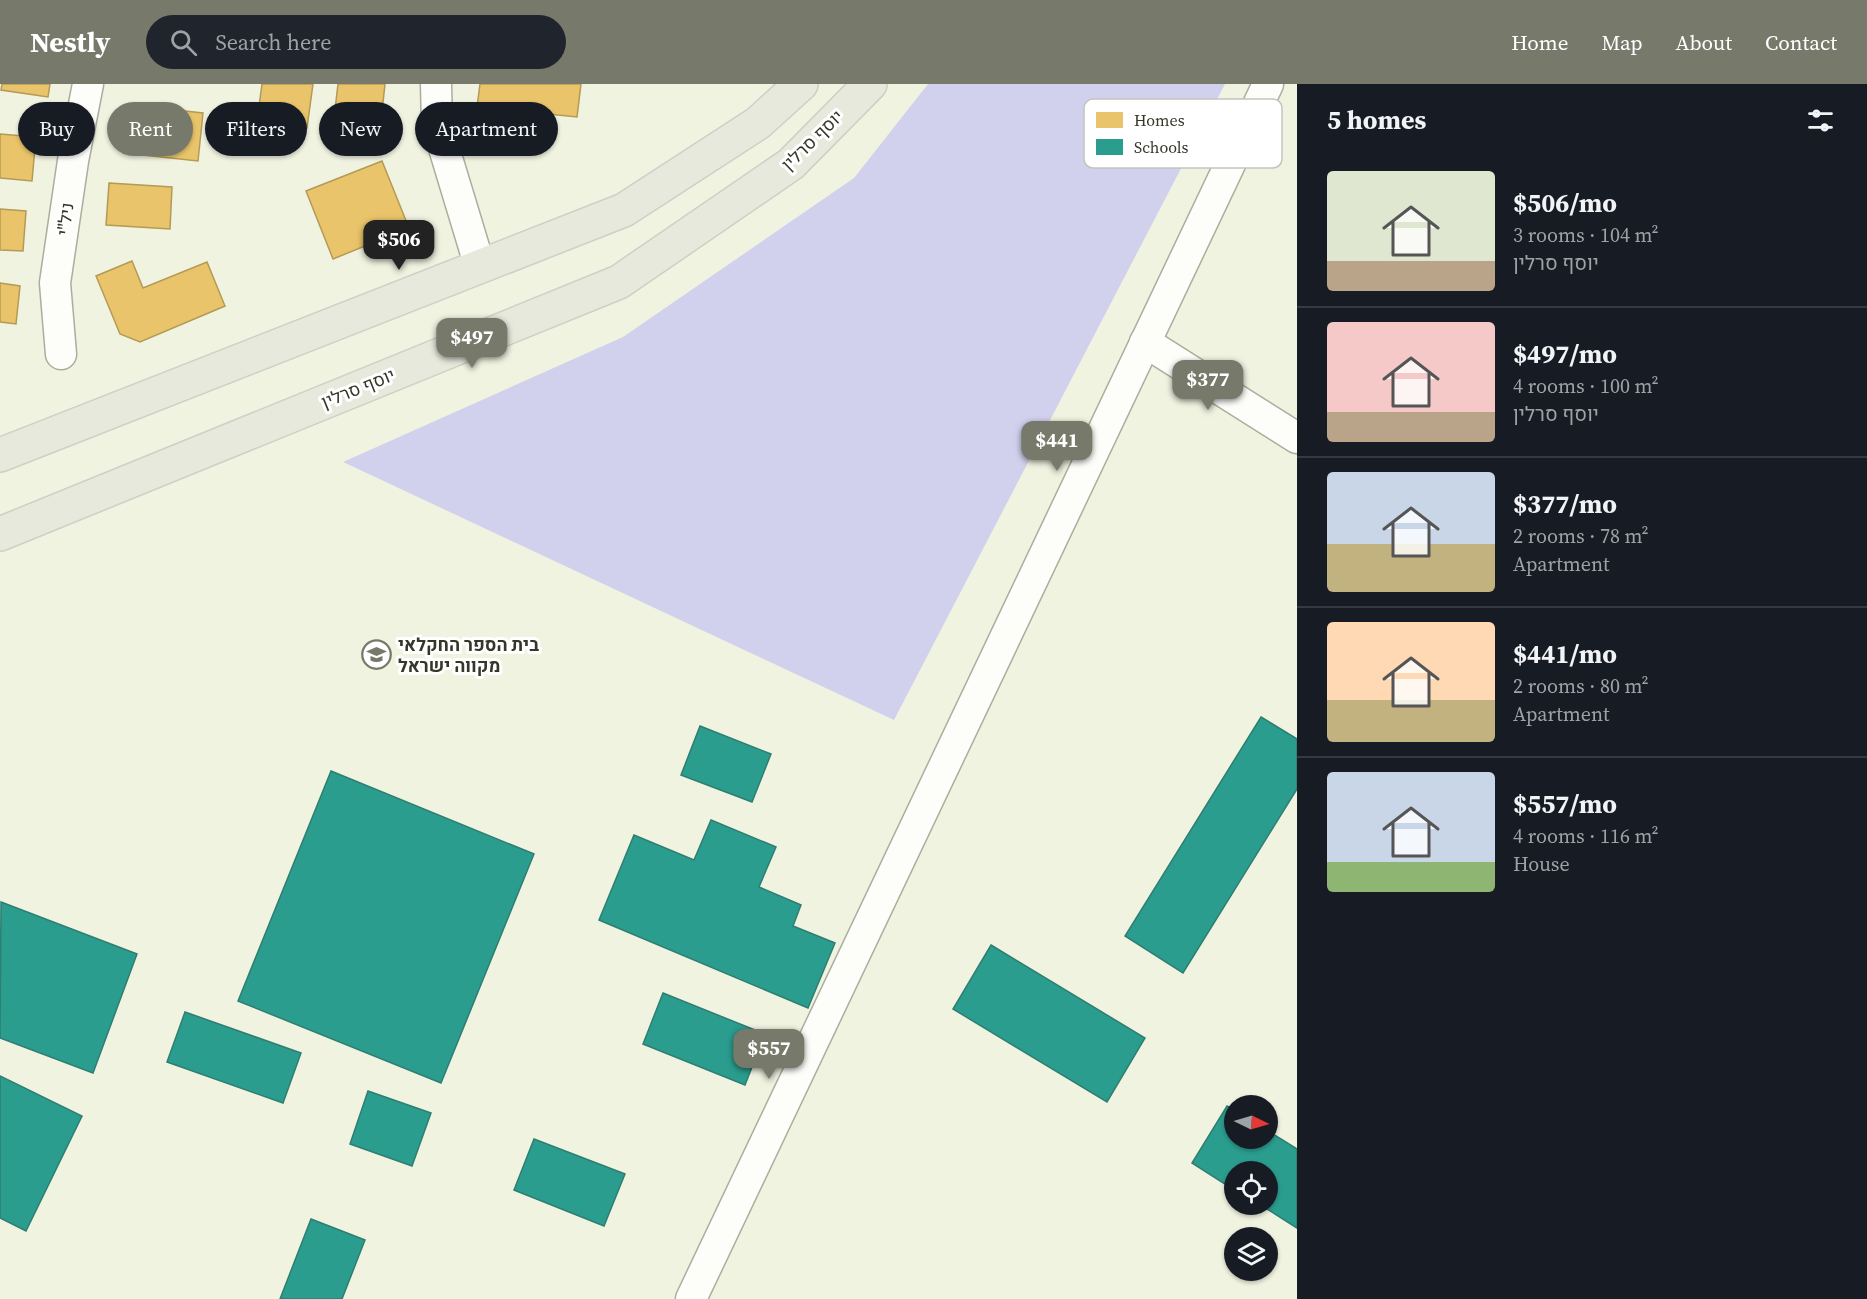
<!DOCTYPE html>
<html lang="en">
<head>
<meta charset="utf-8">
<style>
	body { margin:0; font-family:"Source Serif 4",Heebo,serif; background:#20242c; color:#f1f3f6; height:100vh; display:flex; flex-direction:column; font-size:22px; white-space:nowrap }
	* { box-sizing:border-box; margin:0 }
	p { font-size:20px; color:#9ea1a6 }
	.icon { flex:none; width:33px; height:33px; fill:none; stroke:currentColor; stroke-width:2; stroke-linecap:round; stroke-linejoin:round }
	.map { position:relative; flex:1; overflow:hidden }
	.sheet { display:flex; flex-direction:column; background:#171b24; width:570px }
	.sheet>* { flex:none }
	.guide { position:absolute; left:18px; top:18px; width:570px; height:54px; display:flex; gap:12px }
	.needle { width:39px; rotate:95deg }
	.tools { position:absolute; left:1224px; top:1011px; display:grid; gap:12px }
	.tools a { display:grid; place-items:center; width:54px; height:54px; border-radius:50%; background:#171b24; box-shadow:0 2px 4px #0004; font-size:30px }
	.price { position:absolute; translate:-50% -51px; padding:0 14px; border-radius:12px; background:#77796a; color:#fff; font-size:20px; line-height:39px; filter:drop-shadow(0 2px 3px #0008) }
	.price::after { content:''; position:absolute; left:50%; top:36px; width:18px; height:14px; margin-left:-9px; background:inherit; clip-path:polygon(0 0,100% 0,50% 100%) }
	.price.selected { background:#222; color:#fff }
	ul { padding:0; list-style:none }
	li { display:flex; align-items:center; gap:18px; height:150px; padding:0 30px }
	li+li { border-top:2px solid #363941 }
	li span { display:grid; place-items:center; flex:none; width:168px; height:120px; border-radius:6px; color:#555 }
	li>.icon { margin-inline-start:auto }
	span .icon { width:72px; height:72px; fill:#fffc; stroke-width:1 }
	li b { font-size:26px }
	h2 { display:flex; justify-content:space-between; align-items:center; height:72px; padding:0 30px; font-size:26px }
	.chip { padding:0 21px; border-radius:27px; background:#171b24; box-shadow:0 2px 4px #0004; font-size:21px; line-height:54px }
	.chip.selected { background:#77796a; color:#fff }
	header { display:flex; align-items:center; gap:36px; box-sizing:border-box; height:84px; padding:0 30px; background:#77796a; color:#fff }
	header strong { font-size:28px }
	nav { display:flex; gap:33px; margin-inline-start:auto; font-size:21px }
	.search { width:420px; height:54px; background:#20242c; display:flex; align-items:center; gap:15px; box-sizing:border-box; padding:0 21px; border-radius:33px; color:#9ea1a6; font-size:22px }
	main { display:flex; flex:1; min-height:0 }
	.map>svg:first-child { display:block }
	.forest { fill:#d1d1ee }
	.homes { fill:#e9c46a; stroke:#b39a57; stroke-width:1.5 }
	.schools { fill:#2a9d8f; stroke:#2e7e71; stroke-width:1.5 }
	.lines { fill:none; stroke-linecap:round; stroke-linejoin:round }
	.minor-casing { stroke:#abad9e; stroke-width:33 }
	.major-casing { stroke:#cecfc6; stroke-width:36 }
	.minor { stroke:#fdfdfa; stroke-width:30 }
	.major { stroke:#e8e9dd; stroke-width:33 }
	.labels { text-anchor:middle; dominant-baseline:central; stroke-width:6; stroke-linejoin:round; paint-order:stroke }
	.street-label { font-size:18px; fill:#36372a; stroke:#fff }
	.poi-label { font-size:18px; font-weight:bold; fill:#36372a; stroke:#fff; text-anchor:start }
	.key { fill:#fff; stroke:#c3c3bf; stroke-width:1.5 }
	.key-label { font-size:16px; fill:#36372a }
</style>
</head>
<body>
<header>
<strong>Nestly</strong>
<div class="search"><svg class="icon" aria-label="search" viewBox="0 0 24 24"><circle cx="10" cy="10" r="6"/><path d="M15 15l6 6"/></svg>Search here</div>
<nav><a>Home</a><a>Map</a><a>About</a><a>Contact</a></nav>
</header>
<main>
<div class="map">
<svg width="1297" height="1215" viewBox="0 0 1297 1215">
	<rect width="100%" height="100%" fill="#f1f3e1"/>
	<polygon class="forest" points="928,0 1225,0 894,636 343,378 623,253 854,94"/>
	<g class="homes">
		<polygon points="2,0 50,0 48,13 1,6"/>
		<polygon points="262,0 313,0 307,44 257,37"/>
		<polygon points="338,0 385,0 379,56 332,51"/>
		<polygon points="480,0 581,0 577,33 477,23"/>
		<polygon points="129,21 203,29 198,77 124,69"/>
		<polygon points="0,50 36,53 32,97 0,94"/>
		<polygon points="382,77 409,144 333,175 306,107"/>
		<polygon points="109,99 172,103 170,145 106,141"/>
		<polygon points="0,125 26,127 23,167 0,166"/>
		<polygon points="132,177 143,204 207,178 225,222 140,258 120,250 96,192"/>
		<polygon points="0,199 20,202 16,240 0,238"/>
	</g>
	<g class="schools">
		<polygon points="1261,633 1297,655 1297,705 1183,889 1125,852"/>
		<polygon points="700,642 771,670 752,718 681,691"/>
		<polygon points="331,687 534,770 441,999 238,917"/>
		<polygon points="711,736 776,763 759,803 801,821 793,842 835,859 808,924 599,836 634,751 694,776"/>
		<polygon points="1,818 137,870 93,989 0,954"/>
		<polygon points="991,861 1145,954 1107,1018 953,925"/>
		<polygon points="663,909 765,950 745,1001 643,960"/>
		<polygon points="185,928 301,969 283,1019 167,978"/>
		<polygon points="0,992 82,1032 26,1147 0,1134"/>
		<polygon points="368,1007 431,1029 412,1082 350,1060"/>
		<polygon points="1227,1022 1234,1026 1234,1054 1268,1054 1268,1047 1297,1065 1297,1144 1259,1120 1268,1120 1268,1088 1234,1088 1234,1106 1192,1079"/>
		<polygon points="534,1055 625,1090 604,1142 514,1106"/>
		<polygon points="311,1135 365,1156 342,1215 280,1215"/>
	</g>
	<g class="lines">
		<defs>
			<g id="minor">
				<polyline points="436,0 437,41 480,183"/>
				<polyline points="1145,258 1297,354"/>
				<polyline points="61,270 55,199 73,77 88,0"/>
				<polyline points="691,1215 1268,0"/>
			</g>
			<g id="major">
				<polyline points="0,371 624,126 758,39 801,0"/>
				<polyline points="0,450 619,198 791,80 870,0"/>
			</g>
		</defs>
		<use href="#minor" class="minor-casing"/>
		<use href="#major" class="major-casing"/>
		<use href="#minor" class="minor"/>
		<use href="#major" class="major"/>
	</g>
	<defs>
		<symbol id="school-ring" viewBox="-11 -11 22 22"><circle r="9.5" fill="#fff" stroke="#77796a" stroke-width="1.5"/><path d="M0-5L7-2L0 1L-7-2ZM-4 1L0 2.5L4 1V4Q0 6-4 4Z" fill="#77796a"/></symbol>
	</defs>
	<g fill-rule="evenodd">
		<use href="#school-ring" x="360" y="554" width="33" height="33"/>
	</g>
	<g class="labels">
		<g class="street-label">
			<text transform="translate(812 56) rotate(-44)">יוסף סרלין</text>
			<text transform="translate(65 135) rotate(-82)">ניל"י</text>
			<text transform="translate(358 304) rotate(-22)">יוסף סרלין</text>
		</g>
		<g class="poi-label">
			<text x="398" y="560">בית הספר החקלאי<tspan x="398" dy="21">מקווה ישראל</tspan></text>
		</g>
	</g>
	<rect x="1084" y="15" width="198" height="69" rx="9" class="key"/>
	<rect x="1096" y="28" width="27" height="16" fill="#e9c46a"/>
	<rect x="1096" y="55" width="27" height="16" fill="#2a9d8f"/>
	<g class="key-label">
		<text x="1134" y="42">Homes</text>
		<text x="1134" y="69">Schools</text>
	</g>
</svg>
<div class="tools">
<a><svg class="needle" viewBox="-14 -14 28 28"><path d="M0-13l5 13h-10z" fill="#e53935"/><path d="M0 13l5-13h-10z" fill="#9ea1a6"/></svg></a>
<a><svg class="icon" aria-label="locate" viewBox="0 0 24 24"><circle cx="12" cy="12" r="6"/><path d="M12 2v4M12 18v4M2 12h4M18 12h4"/></svg></a>
<a><svg class="icon" aria-label="layers" viewBox="0 0 24 24"><path d="M12 4l9 5-9 5-9-5zM3 14l9 5 9-5"/></svg></a>
</div>
<b class="price selected" style="left:399px;top:187px">$506</b>
<b class="price" style="left:472px;top:285px">$497</b>
<b class="price" style="left:1208px;top:327px">$377</b>
<b class="price" style="left:1057px;top:388px">$441</b>
<b class="price" style="left:769px;top:996px">$557</b>
<div class="guide">
<a class="chip">Buy</a>
<a class="chip selected">Rent</a>
<a class="chip">Filters</a>
<a class="chip">New</a>
<a class="chip">Apartment</a>
</div>
</div>
<section class="sheet">
<h2>5 homes<svg class="icon" aria-label="filters" viewBox="0 0 24 24"><path d="M4 7h16M4 17h16"/><circle cx="9" cy="7" r="2"/><circle cx="15" cy="17" r="2"/></svg></h2>
<ul>
<li><span style="background:linear-gradient(#dfe7d0 75%,#b9a48a 0)"><svg class="icon" aria-label="home" viewBox="0 0 24 24"><path d="M3 11l9-7 9 7M6 9v11h12V9"/></svg></span><div><b>$506/mo</b><p>3 rooms · 104 m²</p><p>יוסף סרלין</p></div></li>
<li><span style="background:linear-gradient(#f6c9c9 75%,#b9a48a 0)"><svg class="icon" aria-label="home" viewBox="0 0 24 24"><path d="M3 11l9-7 9 7M6 9v11h12V9"/></svg></span><div><b>$497/mo</b><p>4 rooms · 100 m²</p><p>יוסף סרלין</p></div></li>
<li><span style="background:linear-gradient(#c9d6e8 60%,#c2b280 0)"><svg class="icon" aria-label="home" viewBox="0 0 24 24"><path d="M3 11l9-7 9 7M6 9v11h12V9"/></svg></span><div><b>$377/mo</b><p>2 rooms · 78 m²</p><p>Apartment</p></div></li>
<li><span style="background:linear-gradient(#ffd9b3 65%,#c2b280 0)"><svg class="icon" aria-label="home" viewBox="0 0 24 24"><path d="M3 11l9-7 9 7M6 9v11h12V9"/></svg></span><div><b>$441/mo</b><p>2 rooms · 80 m²</p><p>Apartment</p></div></li>
<li><span style="background:linear-gradient(#c9d6e8 75%,#8fb573 0)"><svg class="icon" aria-label="home" viewBox="0 0 24 24"><path d="M3 11l9-7 9 7M6 9v11h12V9"/></svg></span><div><b>$557/mo</b><p>4 rooms · 116 m²</p><p>House</p></div></li>
</ul>
</section>
</main>
</body>
</html>
